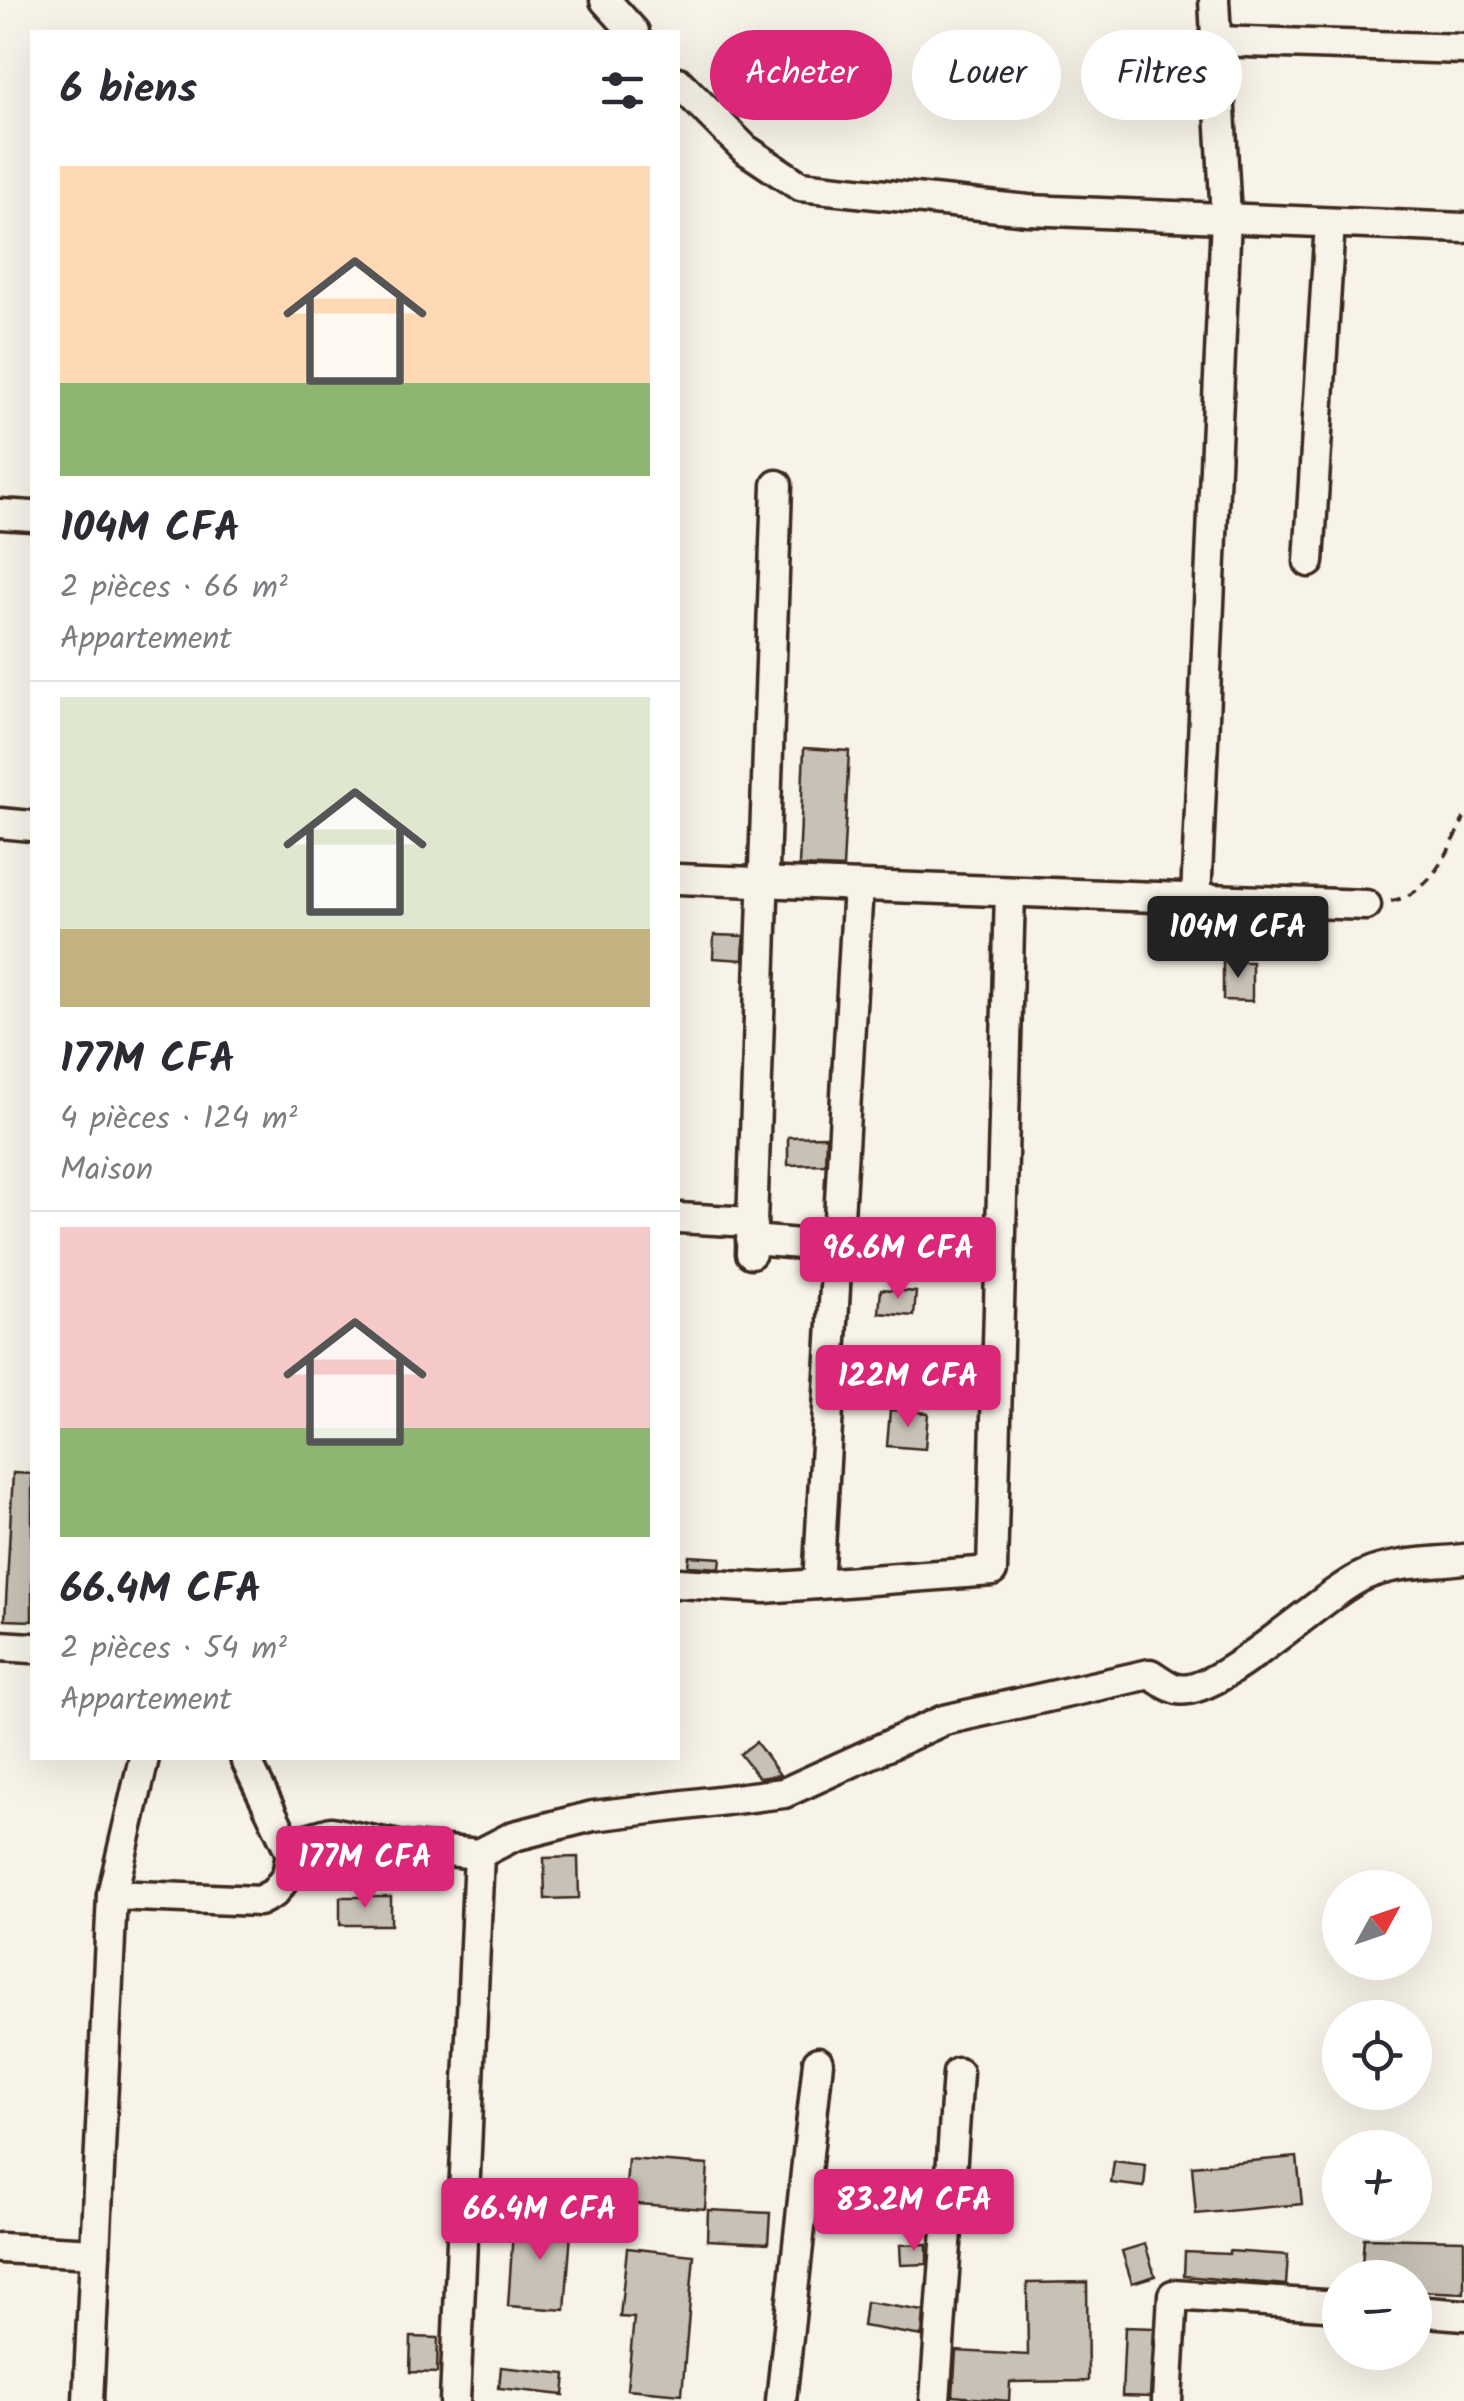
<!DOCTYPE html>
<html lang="fr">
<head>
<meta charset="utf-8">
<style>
	body { margin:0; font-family:Kalam,sans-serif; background:#f2f2f3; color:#2b2b33; height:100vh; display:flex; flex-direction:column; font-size:38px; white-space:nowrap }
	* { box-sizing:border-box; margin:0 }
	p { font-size:32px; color:#7c7c81 }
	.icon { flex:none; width:55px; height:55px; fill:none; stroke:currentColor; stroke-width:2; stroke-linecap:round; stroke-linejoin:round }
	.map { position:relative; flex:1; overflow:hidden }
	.details { position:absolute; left:30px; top:30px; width:650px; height:1730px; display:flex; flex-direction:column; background:#fff; border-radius:0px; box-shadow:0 10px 40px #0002 }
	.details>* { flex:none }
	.hud { position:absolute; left:710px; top:30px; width:602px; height:90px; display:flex; gap:20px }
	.needle { width:65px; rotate:50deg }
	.buttons { position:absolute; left:1322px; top:1870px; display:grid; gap:20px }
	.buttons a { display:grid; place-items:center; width:110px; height:110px; border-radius:50%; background:#fff; box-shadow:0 10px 40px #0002; font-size:50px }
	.price { position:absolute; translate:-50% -85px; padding:0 22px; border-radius:10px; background:#db2777; color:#fff; font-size:32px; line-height:65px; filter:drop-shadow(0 2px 5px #0008) }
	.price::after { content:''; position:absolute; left:50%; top:60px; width:30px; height:22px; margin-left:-15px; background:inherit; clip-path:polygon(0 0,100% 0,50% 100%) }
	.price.on { background:#222; color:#fff }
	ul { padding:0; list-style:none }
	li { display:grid; align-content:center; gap:20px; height:530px; padding:0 30px }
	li+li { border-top:2px solid #e1e1e2 }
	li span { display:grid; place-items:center; height:310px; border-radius:0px; color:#555 }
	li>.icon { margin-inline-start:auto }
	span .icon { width:180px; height:180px; fill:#fffc; stroke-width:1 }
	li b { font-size:42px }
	h2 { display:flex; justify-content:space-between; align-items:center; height:120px; padding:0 30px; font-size:42px }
	.chip { padding:0 35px; border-radius:45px; background:#fff; box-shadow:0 10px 40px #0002; font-size:35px; line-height:90px }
	.chip.on { background:#db2777; color:#fff }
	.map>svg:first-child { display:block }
	.building { fill:#c8c1b6; stroke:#3b2a1e; stroke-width:2.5 }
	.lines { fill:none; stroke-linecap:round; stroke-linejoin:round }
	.minor-casing { stroke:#3b2a1e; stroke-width:35 }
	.path { stroke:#3b2a1e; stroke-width:4; stroke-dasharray:10 8; stroke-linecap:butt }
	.minor { stroke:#f7f3e8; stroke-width:28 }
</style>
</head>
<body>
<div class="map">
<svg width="1464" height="2401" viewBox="0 0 1464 2401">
	<rect width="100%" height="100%" fill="#f7f3e8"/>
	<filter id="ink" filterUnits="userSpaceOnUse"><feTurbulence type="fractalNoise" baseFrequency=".01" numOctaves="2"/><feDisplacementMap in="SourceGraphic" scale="20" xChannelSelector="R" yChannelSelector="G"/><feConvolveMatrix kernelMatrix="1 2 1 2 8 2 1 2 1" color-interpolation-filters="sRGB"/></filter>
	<g filter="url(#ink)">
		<g class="building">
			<polygon points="804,748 849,751 843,868 799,866"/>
			<polygon points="714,935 744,936 743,960 713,958"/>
			<polygon points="1223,962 1252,962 1252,1001 1223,1000"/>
			<polygon points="826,1136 825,1164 788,1165 788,1137"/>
			<polygon points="881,1289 916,1292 914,1316 879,1313"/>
			<polygon points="890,1410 928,1413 925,1449 887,1446"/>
			<polygon points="13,1473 32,1474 32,1621 5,1620"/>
			<polygon points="689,1556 721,1558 720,1568 688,1566"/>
			<polygon points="756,1742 780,1775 759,1778 740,1754"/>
			<polygon points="578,1857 579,1898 545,1899 544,1858"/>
			<rect x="340" y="1897" width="51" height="28"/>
			<polygon points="1297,2157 1302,2204 1196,2214 1192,2166"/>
			<polygon points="628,2159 708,2165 705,2209 625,2203"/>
			<polygon points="1114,2161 1146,2165 1144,2187 1111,2183"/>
			<polygon points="708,2210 770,2213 768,2243 707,2240"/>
			<polygon points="514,2216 572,2220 565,2310 508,2306"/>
			<polygon points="1364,2238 1464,2240 1464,2293 1415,2291 1415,2278 1361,2278"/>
			<polygon points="927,2244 927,2264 901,2265 900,2245"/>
			<polygon points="1145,2244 1155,2276 1132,2283 1122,2251"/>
			<polygon points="627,2248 694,2255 682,2394 627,2389 634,2318 620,2317"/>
			<polygon points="1229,2251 1288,2255 1286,2285 1184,2276 1185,2252 1229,2254"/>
			<polygon points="1087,2282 1088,2381 1010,2382 1009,2401 953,2396 956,2351 1028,2355 1027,2283"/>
			<polygon points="866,2302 924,2311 922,2336 863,2326"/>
			<polygon points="1125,2327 1154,2328 1150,2397 1122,2396"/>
			<polygon points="411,2337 438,2338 437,2373 410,2372"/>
			<polygon points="501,2367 566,2374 564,2395 499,2388"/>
		</g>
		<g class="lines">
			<defs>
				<g id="minor">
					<polyline points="605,0 634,32"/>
					<polyline points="1217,41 1464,49"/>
					<polyline points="678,82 745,149 800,186 1028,210 1464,228"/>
					<polyline points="0,514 32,516"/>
					<polyline points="1309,562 1330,223"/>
					<polyline points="0,823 32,826"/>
					<polyline points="678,879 1366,905"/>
					<polyline points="1196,899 1226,218 1214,0"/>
					<polyline points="678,1218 752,1222"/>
					<polyline points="751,1240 837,1247"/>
					<polyline points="751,1253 777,485"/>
					<polyline points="678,1583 764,1588 992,1571 1010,892"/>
					<polyline points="818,1584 858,886"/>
					<polyline points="0,1646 32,1648"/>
					<polyline points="245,1758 291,1853"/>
					<path d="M 112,1895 L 259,1901 L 274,1893 L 287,1876 L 291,1853 L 300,1841 L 331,1832 L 403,1847 L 479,1854 L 514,1836 L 593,1816 L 784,1793 L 944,1720 L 1150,1674 C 1157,1678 1168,1687 1177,1689 C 1218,1698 1321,1594 1365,1575 C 1395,1562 1432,1563 1464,1559"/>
					<polyline points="0,2248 95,2253"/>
					<polyline points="1415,2311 1464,2315"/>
					<polyline points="88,2401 112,1895 144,1758"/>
					<polyline points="455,2401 479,1854"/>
					<polyline points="781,2401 818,2062"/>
					<polyline points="935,2401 958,2073"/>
					<polyline points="1167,2401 1173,2295 1340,2306"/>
				</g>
			</defs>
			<use href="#minor" class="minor-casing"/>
			<path class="path" d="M 1391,901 C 1430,895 1449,851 1464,818"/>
			<use href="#minor" class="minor"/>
		</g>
	</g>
</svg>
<div class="buttons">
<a><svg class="needle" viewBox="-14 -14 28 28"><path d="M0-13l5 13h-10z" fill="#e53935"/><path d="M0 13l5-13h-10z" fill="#7c7c81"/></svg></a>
<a><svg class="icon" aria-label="locate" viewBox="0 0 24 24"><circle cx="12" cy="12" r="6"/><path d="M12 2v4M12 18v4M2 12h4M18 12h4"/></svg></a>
<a>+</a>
<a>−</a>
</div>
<b class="price on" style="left:1238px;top:981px">104M CFA</b>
<b class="price" style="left:898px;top:1302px">96.6M CFA</b>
<b class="price" style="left:908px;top:1430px">122M CFA</b>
<b class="price" style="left:365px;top:1911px">177M CFA</b>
<b class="price" style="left:914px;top:2254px">83.2M CFA</b>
<b class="price" style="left:540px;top:2263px">66.4M CFA</b>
<div class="hud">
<a class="chip on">Acheter</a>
<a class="chip">Louer</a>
<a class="chip">Filtres</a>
</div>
<section class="details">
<h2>6 biens<svg class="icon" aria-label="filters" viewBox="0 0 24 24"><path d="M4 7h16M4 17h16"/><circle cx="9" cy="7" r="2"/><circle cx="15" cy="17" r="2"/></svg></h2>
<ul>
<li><span style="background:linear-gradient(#ffd9b3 70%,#8fb573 0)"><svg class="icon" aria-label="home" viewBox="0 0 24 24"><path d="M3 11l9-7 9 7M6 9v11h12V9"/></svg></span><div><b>104M CFA</b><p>2 pièces · 66 m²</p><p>Appartement</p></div></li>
<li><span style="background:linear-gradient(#dfe7d0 75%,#c2b280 0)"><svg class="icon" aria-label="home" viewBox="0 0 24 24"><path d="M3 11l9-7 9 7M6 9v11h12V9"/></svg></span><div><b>177M CFA</b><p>4 pièces · 124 m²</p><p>Maison</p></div></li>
<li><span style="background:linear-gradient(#f6c9c9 65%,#8fb573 0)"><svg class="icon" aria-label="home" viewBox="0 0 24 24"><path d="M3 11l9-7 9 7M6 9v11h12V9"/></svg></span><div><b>66.4M CFA</b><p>2 pièces · 54 m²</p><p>Appartement</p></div></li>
</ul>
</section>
</div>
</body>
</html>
